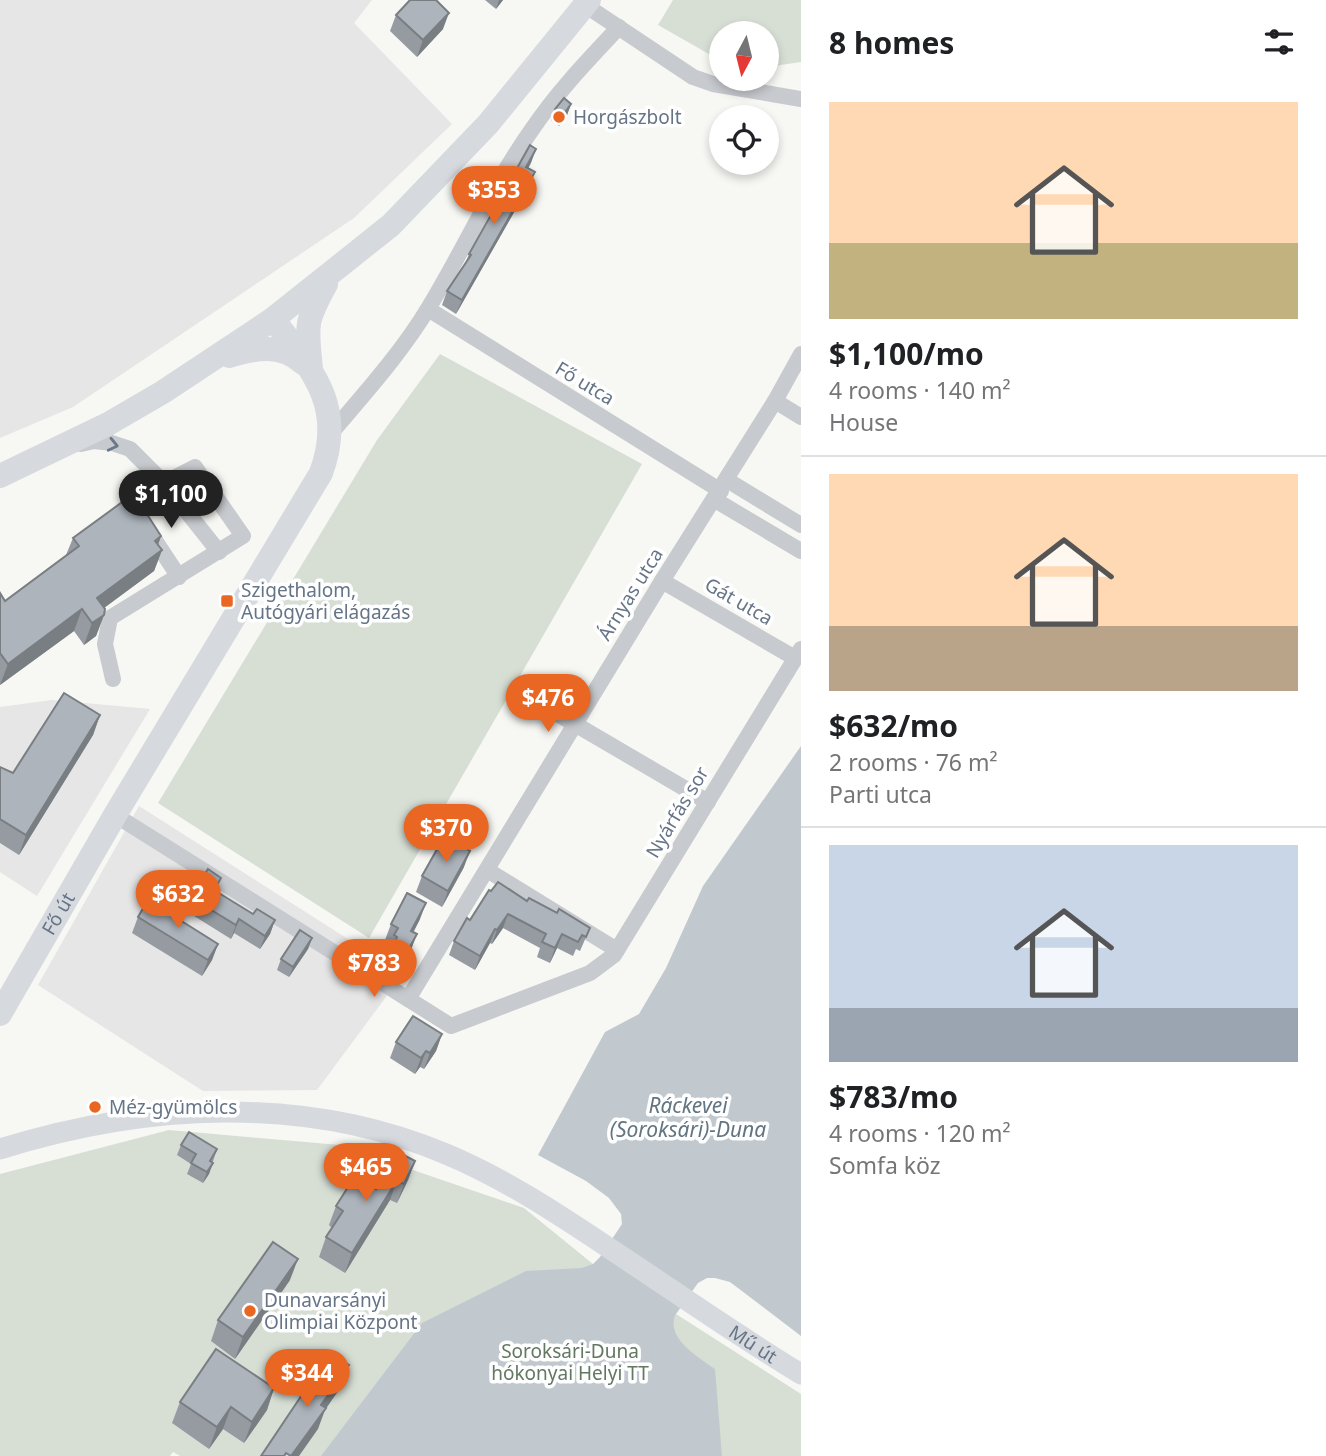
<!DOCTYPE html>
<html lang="en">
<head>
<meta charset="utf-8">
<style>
	body { margin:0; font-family:"Noto Sans",sans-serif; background:#f2f2f2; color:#202124; height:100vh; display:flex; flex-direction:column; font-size:26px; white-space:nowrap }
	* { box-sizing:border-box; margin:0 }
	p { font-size:23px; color:#757577 }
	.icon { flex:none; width:38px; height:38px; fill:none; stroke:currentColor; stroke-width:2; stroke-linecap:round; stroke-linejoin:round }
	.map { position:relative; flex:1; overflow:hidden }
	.drawer { display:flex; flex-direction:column; background:#fff; width:525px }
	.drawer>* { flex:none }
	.needle { width:46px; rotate:187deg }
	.tools { position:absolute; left:709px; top:21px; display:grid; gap:14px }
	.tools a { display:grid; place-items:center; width:70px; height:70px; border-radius:50%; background:#fff; box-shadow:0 4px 10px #0003; font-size:35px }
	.price { position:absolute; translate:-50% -60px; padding:0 16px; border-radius:24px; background:#e96722; color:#fff; font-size:23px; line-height:46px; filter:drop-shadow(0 2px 4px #0008) }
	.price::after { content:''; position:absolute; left:50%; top:42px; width:21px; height:16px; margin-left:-10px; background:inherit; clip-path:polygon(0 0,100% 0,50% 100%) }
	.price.on { background:#222; color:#fff }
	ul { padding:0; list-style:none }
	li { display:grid; align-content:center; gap:14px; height:371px; padding:0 28px }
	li+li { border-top:2px solid #e0e0e0 }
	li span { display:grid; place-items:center; height:217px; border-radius:0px; color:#555 }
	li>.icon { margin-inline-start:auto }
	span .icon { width:126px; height:126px; fill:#fffc; stroke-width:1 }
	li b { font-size:30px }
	h2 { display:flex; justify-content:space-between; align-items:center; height:84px; padding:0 28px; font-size:30px }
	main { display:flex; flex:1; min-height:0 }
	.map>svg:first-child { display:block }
	.built { fill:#e5e6e5 }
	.green { fill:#d7dfd5 }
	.water { fill:#c1c9cf }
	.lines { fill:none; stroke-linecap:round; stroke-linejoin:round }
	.street { stroke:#c7cace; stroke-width:16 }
	.secondary { stroke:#d6dadf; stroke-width:21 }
	.primary { stroke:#d6dadf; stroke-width:24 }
	.wall { fill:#959ba1 }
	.shaded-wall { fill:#797e83 }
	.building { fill:#adb4bb; stroke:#797e83; stroke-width:2 }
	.oneway { stroke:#6a788a }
	.poi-dot { fill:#e96722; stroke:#fff; stroke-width:2.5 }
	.labels { text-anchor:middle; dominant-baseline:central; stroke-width:7; stroke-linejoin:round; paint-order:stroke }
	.poi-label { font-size:19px; fill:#657486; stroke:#fff; text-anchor:start }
	.street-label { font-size:19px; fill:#657486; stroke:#fff }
	.park-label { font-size:19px; fill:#627860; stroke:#fff }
	.water-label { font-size:21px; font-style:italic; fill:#617582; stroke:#fff }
</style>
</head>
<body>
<main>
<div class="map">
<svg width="801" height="1456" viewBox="0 0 801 1456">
	<rect width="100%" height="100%" fill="#f7f7f4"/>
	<g class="built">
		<polygon points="0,0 372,0 354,23 452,124 354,218 73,407 0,438"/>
		<polygon points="52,700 150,709 37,896 0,872 0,707"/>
		<polygon points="139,806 403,974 317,1090 203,1091 38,985"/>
	</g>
	<g class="green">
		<polygon points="673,0 801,0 801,62 767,67 766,33 721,33 721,61 658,25"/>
		<polygon points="440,354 642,464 369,938 158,803 377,440"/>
		<polygon points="169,1130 340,1145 524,1208 593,1264 674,1319 676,1314 801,1394 801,1456 180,1456 173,1452 170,1456 0,1456 0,1174"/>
	</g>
	<path class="water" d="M 801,746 L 801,1336 L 730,1282 L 715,1278 L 707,1278 L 698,1283 L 676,1314 C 664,1338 700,1358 715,1369 L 722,1456 L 321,1456 L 422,1323 L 526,1271 L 582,1268 L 593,1264 L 600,1257 L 622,1224 L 621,1214 L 609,1198 L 586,1181 L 538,1155 L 605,1032 L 639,1014 L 666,968 L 703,886 Z"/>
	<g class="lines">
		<g class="street">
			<polyline points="585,5 693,77 713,84 801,99"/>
			<polyline points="428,309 721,491"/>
			<polyline points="775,401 801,417"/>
			<path d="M 331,433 C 365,393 402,352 429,307 C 465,248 493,184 533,128 C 558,91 589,59 619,27"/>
			<polyline points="81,444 94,441 112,443 130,449 164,483 219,552"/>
			<polyline points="727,480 801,525"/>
			<polyline points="715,500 801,551"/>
			<polyline points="662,581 795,658"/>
			<polyline points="113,679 105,644 110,618 243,536 195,467 164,483 133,507 179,577"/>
			<polyline points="532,699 708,802"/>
			<polyline points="115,815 451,1026 590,973 614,955 801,649"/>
			<polyline points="487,870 617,950"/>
			<polyline points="408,999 662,581 775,401 801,354"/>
		</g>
		<path class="secondary" id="s1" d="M 0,1149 C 145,1104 303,1094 446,1154 C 506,1179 561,1216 615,1252 C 677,1293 738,1336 801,1374"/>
		<g class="primary">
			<path d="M 229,356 C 255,348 281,343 303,363"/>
			<path d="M 311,369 C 307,325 304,324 326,284"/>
			<polyline points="0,476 108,424 163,392 273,319 391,225 488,124 589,0"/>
			<path id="s2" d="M 0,1014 L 115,815 L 321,473 C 346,406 312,370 273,319"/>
		</g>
	</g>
	<g class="wall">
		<polygon points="485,0 503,0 496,9"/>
		<polygon points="396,15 443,29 417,57 390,31"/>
		<polygon points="571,104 567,115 559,126 551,120 555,109"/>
		<polygon points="531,163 528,168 529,186 456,314 442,305 447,291 465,264 469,254"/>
		<polygon points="135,514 161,536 158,545 162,550 154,571 104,608 104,615 96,636 84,645 74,631 0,685 0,593 5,601 66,555 73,538"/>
		<polygon points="100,715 93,735 19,855 0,843 0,767 13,773"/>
		<polygon points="464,867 442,907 416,892 422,876"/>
		<polygon points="491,891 557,913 590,928 580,951 576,949 573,956 557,948 550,963 537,957 540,948 503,928 492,944 490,943 475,970 449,955 454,941"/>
		<polygon points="216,892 253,914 275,920 270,934 260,949 234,933 231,939 186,911 190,897"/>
		<polygon points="138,917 218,944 212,960 202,976 132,933"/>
		<polygon points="420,919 413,932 411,950 402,967 388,959 391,953 388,951 391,943 385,940 391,924"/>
		<polygon points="312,938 308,949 289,977 277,970 281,959"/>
		<polygon points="442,1034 436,1051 424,1069 420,1067 415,1074 390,1058 396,1042"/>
		<polygon points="181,1145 217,1149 209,1174 203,1183 187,1174 191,1164 177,1155"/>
		<polygon points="415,1161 408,1180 397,1203 390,1200 345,1273 319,1257 326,1237 332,1228 329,1225 336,1206 376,1189"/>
		<polygon points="290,1280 235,1359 211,1341 218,1320"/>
		<polygon points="274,1388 267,1410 244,1443 223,1429 209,1449 172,1423 180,1402"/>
	</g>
	<g class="shaded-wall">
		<polygon points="499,0 503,0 496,9"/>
		<polygon points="449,13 443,29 417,57 423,40"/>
		<polygon points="571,104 567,115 559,126 563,115"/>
		<polygon points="536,149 531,163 521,181 526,167"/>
		<polygon points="535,172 529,186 456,314 462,300"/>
		<polygon points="161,536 154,556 162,550 154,571 89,619 97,598 155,541"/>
		<polygon points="82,609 74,631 0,685 8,664"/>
		<polygon points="104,615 96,636 84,645 92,623"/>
		<polygon points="100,715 93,735 19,855 26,835"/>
		<polygon points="470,851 464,867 442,907 448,891"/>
		<polygon points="426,903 420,919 406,947 411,931"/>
		<polygon points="508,914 503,928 492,944 497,930"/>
		<polygon points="239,919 234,933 231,939 236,925"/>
		<polygon points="275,920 270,934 260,949 265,936"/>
		<polygon points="495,929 490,943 475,970 480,956"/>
		<polygon points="417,934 411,950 402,967 408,950"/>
		<polygon points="562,934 557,948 550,963 555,948"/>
		<polygon points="312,938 308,949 289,977 293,967"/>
		<polygon points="218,944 212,960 202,976 208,960"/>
		<polygon points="442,1034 436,1051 424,1069 430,1053"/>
		<polygon points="426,1051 420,1067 415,1074 421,1058"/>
		<polygon points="415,1161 408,1180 397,1203 404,1184"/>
		<polygon points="213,1163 209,1174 203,1183 207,1172"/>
		<polygon points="397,1180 390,1200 345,1273 352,1253"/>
		<polygon points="298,1259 290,1280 235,1359 243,1337"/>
		<polygon points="349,1365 341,1387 325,1410 318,1429 299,1456 291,1456 321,1405"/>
		<polygon points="274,1388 267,1410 244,1443 252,1422"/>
		<polygon points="231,1407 223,1429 209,1449 217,1427"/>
	</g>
	<g class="building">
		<polygon points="410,0 436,0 449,13 423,40 396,15"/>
		<polygon points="564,98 571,104 563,115 555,109"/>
		<polygon points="530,145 536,149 526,167 535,172 462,300 447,291 471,255 469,254"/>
		<polygon points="125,500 135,514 143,508 161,536 155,541 162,550 97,598 105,609 104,615 92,623 82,609 8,664 0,653 0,593 5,601 79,546 73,538"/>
		<polygon points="64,693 100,715 26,835 0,819 0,767 13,773"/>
		<polygon points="447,838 470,851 448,891 422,876 440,844 443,845"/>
		<polygon points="208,869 221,878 214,890 253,914 257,909 275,920 265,936 239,919 236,925 190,897"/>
		<polygon points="498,882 527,901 529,898 557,913 559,909 590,928 586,937 582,935 578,942 562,934 555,948 542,942 546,934 508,914 497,930 495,929 480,956 454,941 467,918 470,920 489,890 491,891"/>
		<polygon points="407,893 426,903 411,931 417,934 408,950 394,943 397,937 394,935 398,928 391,924"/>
		<polygon points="148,900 218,944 208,960 138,917"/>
		<polygon points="300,930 312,938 293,967 281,959"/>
		<polygon points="413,1016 442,1034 430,1053 426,1051 421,1058 396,1042"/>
		<polygon points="189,1132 217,1149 210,1161 213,1163 207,1172 191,1163 196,1154 181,1145"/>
		<polygon points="396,1151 415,1161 404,1184 397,1180 352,1253 326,1237 343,1211 336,1206 355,1176 376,1189"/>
		<polygon points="273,1242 298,1259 243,1337 218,1320"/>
		<polygon points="216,1349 274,1388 252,1422 231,1407 217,1427 180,1402"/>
		<polygon points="330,1353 349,1365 321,1405 326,1408 291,1456 286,1453 284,1456 261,1456"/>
	</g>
	<defs><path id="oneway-chevron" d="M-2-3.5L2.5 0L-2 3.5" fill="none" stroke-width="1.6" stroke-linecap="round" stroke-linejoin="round" transform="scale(1.75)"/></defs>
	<use class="oneway" href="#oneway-chevron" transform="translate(113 445) rotate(13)"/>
	<g class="poi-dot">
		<circle cx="559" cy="117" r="7"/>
		<rect x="220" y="594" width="14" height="14" rx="3.5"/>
		<circle cx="95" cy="1107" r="7"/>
		<circle cx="250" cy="1311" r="7"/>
	</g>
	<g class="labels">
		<g class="poi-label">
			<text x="573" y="117">Horgászbolt</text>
			<text x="241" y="590">Szigethalom,<tspan x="241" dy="22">Autógyári elágazás</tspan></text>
			<text x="109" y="1107">Méz-gyümölcs</text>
			<text x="264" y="1300">Dunavarsányi<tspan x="264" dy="22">Olimpiai Központ</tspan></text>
		</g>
		<g class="street-label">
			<text transform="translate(585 383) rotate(31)">Fő utca</text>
			<text transform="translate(630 594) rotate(-58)">Árnyas utca</text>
			<text transform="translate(739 601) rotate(30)">Gát utca</text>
			<text transform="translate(677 812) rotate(-59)">Nyárfás sor</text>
			<text stroke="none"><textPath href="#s2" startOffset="116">Fő út</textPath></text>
			<text stroke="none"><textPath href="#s1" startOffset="817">Mű út</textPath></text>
		</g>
		<g class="park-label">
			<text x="570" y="1351">Soroksári-Duna<tspan x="570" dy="22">hókonyai Helyi TT</tspan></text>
		</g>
		<g class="water-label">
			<text x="688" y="1105">Ráckevei<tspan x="688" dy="24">(Soroksári)-Duna</tspan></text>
		</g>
	</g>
</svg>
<div class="tools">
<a><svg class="needle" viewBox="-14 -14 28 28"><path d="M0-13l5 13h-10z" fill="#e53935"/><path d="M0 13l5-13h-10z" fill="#757577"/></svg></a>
<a><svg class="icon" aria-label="locate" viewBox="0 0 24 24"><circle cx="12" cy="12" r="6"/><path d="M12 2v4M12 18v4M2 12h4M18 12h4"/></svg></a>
</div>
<b class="price" style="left:494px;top:226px">$353</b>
<b class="price on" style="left:171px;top:530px">$1,100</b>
<b class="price" style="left:548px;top:734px">$476</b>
<b class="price" style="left:446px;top:864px">$370</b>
<b class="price" style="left:178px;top:930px">$632</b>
<b class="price" style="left:374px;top:999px">$783</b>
<b class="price" style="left:366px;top:1203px">$465</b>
<b class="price" style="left:307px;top:1409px">$344</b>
</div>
<section class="drawer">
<h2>8 homes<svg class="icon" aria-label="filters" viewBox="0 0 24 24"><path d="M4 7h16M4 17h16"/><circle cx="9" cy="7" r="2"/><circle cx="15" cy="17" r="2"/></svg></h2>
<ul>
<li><span style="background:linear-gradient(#ffd9b3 65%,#c2b280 0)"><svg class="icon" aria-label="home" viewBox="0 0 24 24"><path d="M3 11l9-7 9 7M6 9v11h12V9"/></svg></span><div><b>$1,100/mo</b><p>4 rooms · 140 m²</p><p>House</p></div></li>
<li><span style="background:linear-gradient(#ffd9b3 70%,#b9a48a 0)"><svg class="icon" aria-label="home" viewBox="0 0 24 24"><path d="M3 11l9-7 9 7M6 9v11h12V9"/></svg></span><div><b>$632/mo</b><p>2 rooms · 76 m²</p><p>Parti utca</p></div></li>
<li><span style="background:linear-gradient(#c9d6e8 75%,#9aa5b1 0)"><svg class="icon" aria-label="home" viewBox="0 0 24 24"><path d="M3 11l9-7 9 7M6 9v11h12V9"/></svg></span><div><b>$783/mo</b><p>4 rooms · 120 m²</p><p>Somfa köz</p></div></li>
</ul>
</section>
</main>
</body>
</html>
